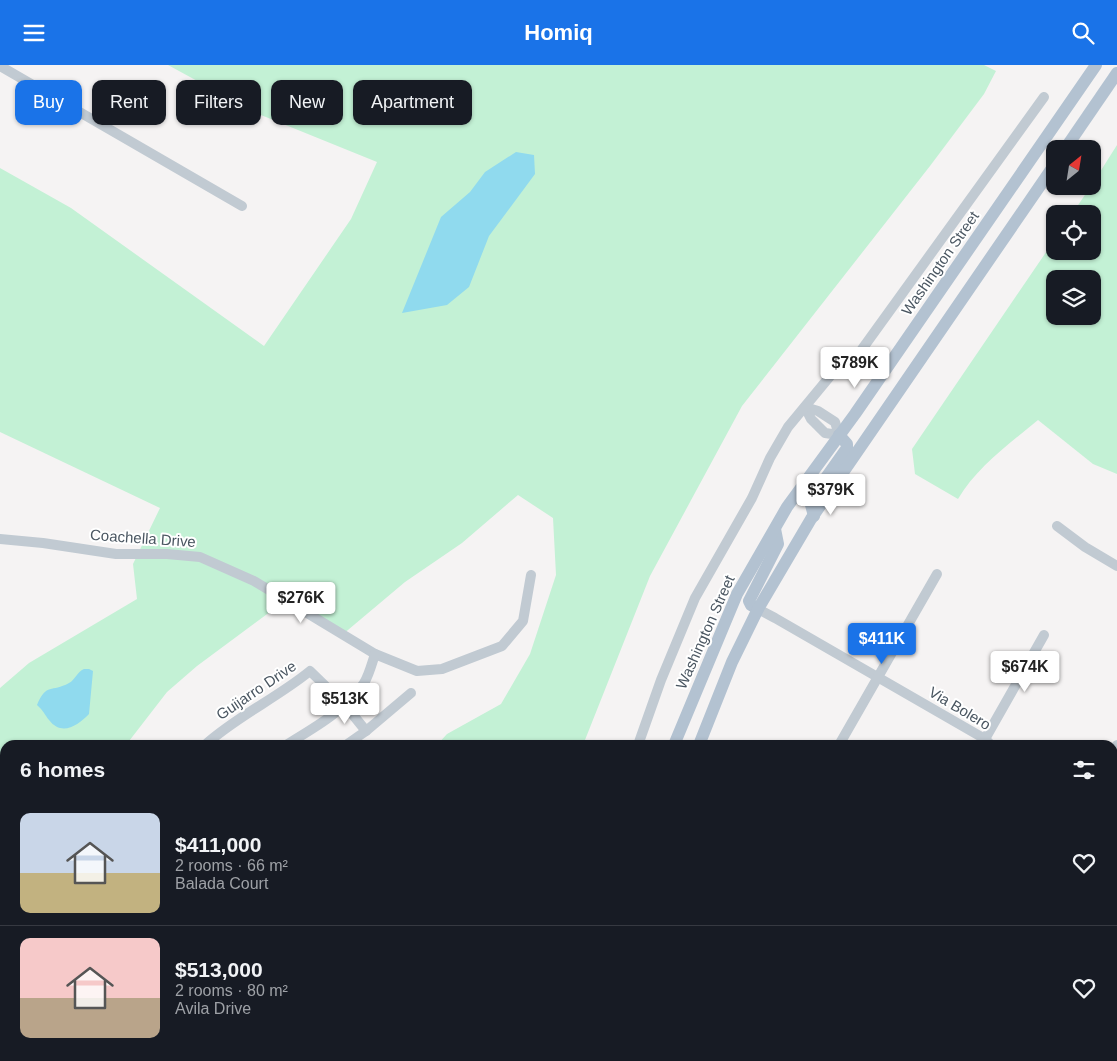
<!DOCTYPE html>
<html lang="en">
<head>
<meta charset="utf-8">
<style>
	body { margin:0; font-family:Helvetica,sans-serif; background:#242831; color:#f1f3f6; height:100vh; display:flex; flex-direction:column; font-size:19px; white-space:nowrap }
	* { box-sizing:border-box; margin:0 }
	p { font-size:16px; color:#9ea1a6 }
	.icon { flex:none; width:28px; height:28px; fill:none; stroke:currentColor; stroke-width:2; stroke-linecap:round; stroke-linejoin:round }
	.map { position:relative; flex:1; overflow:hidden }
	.drawer { position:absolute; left:0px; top:675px; width:1118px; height:321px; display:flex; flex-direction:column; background:#171b24; border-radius:15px 15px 0 0; box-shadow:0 1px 4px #0004 }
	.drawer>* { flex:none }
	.banner { position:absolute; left:15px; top:15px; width:500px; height:45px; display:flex; gap:10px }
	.needle { width:32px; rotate:30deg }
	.controls { position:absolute; left:1046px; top:75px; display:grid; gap:10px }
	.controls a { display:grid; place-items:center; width:55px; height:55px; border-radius:10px; background:#171b24; box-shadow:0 1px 4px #0004; font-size:25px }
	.price { position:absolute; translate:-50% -42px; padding:0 11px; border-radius:5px; background:#fff; color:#222; font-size:16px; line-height:32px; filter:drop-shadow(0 1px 2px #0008) }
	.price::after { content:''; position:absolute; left:50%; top:30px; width:15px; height:11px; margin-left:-8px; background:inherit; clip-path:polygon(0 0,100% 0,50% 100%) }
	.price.on { background:#1a73e8; color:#fff }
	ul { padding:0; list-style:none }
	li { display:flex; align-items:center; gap:15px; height:125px; padding:0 20px }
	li+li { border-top:1px solid #363941 }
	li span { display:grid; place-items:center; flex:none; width:140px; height:100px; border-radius:10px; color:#555 }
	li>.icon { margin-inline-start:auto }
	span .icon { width:60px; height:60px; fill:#fffc; stroke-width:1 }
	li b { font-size:21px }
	h2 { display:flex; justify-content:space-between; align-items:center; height:60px; padding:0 20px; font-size:21px }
	.chip { padding:0 18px; border-radius:10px; background:#171b24; box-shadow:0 1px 4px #0004; font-size:18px; line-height:45px }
	.chip.on { background:#1a73e8; color:#fff }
	header { display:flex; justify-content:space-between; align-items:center; height:65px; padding:0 20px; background:#1a73e8; color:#fff; font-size:22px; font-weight:800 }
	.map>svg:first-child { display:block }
	.green { fill:#c3f1d5; fill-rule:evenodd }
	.water { fill:#90daee }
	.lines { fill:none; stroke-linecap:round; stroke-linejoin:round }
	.minor { stroke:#c1cad2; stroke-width:10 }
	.major { stroke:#b3c2d1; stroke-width:12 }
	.labels { text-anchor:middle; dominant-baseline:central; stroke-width:4; stroke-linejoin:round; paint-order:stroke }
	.street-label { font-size:15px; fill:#4a5661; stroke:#fff }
</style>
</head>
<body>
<header><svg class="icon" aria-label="menu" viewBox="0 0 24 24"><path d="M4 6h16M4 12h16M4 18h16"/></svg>Homiq<svg class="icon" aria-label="search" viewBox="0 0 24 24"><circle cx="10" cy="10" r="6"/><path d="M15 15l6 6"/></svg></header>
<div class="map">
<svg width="1117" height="996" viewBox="0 0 1117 996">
	<rect width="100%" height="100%" fill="#f5f3f3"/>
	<g class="green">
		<polygon points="168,0 984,0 996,6 984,29 930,101 742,341 650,511 583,680 437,680 447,669 501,639 530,589 556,510 553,453 518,430 462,478 405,517 342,570 286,535 197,601 167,627 126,680 5,680 5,792 0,795 0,623 29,598 137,534 133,499 160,443 0,367 0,103 71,143 264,281 351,154 377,97 256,48"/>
		<path d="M 1117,80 L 1117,409 L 1093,399 L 1038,355 C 1009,379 977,402 958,434 L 915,409 L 912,384 L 1055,174 L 1055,186 L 1092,186 L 1092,149 L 1072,149 L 1091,121 L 1092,121 L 1093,118 ZM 1055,214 L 1092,214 L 1092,251 L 1055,251 Z"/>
		<polygon points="63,991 278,991 274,996 59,996"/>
	</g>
	<g class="water">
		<polygon points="516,87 534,90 535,109 489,171 469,222 447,240 402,248 441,152 470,127 485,107"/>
		<path d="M 84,604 L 89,604 L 93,606 L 89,649 C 78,660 62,672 49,655 C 45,650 43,645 37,640 C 47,617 51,628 69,618 C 75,615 77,607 84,604 Z"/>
		<path d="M 136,991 L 241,991 L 236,996 L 201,996 C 190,988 179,994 167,996 C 154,996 140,996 127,996 Z"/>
	</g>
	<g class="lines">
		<g class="minor">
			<polyline points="0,1 242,141"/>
			<polygon points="805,342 818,346 835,357 839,370 825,368 811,354"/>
			<polyline points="1057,461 1085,482 1117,501"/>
			<polyline points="0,474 43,478 116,489 167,489 200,492 254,516 375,589 417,606 442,604 502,581 523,556 531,510"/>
			<polyline points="758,544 775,553 985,674 991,680"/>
			<polyline points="366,666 411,628"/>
			<polyline points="985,674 1044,570"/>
			<path d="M 205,680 C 237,651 277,633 310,606 L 345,640 L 366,666 L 346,680"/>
			<path d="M 286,680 C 311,665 349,643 364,618 C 369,610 372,598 375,589"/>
			<polyline points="638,680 661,615 695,533 752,433 770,393 788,362 831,310 860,287 1044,32"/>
			<polyline points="839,680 937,509"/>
			<polyline points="1112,688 1117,680"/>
			<polyline points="1112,755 1117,755"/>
			<polyline points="1112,884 1117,885"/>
			<polyline points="0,913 5,911"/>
			<polyline points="0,975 5,970"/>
			<polyline points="670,991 678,996"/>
			<polyline points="824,991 832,996"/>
			<polyline points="1014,991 1014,996"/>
			<polyline points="356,996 359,991"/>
		</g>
		<g class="major">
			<polyline points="1065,84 1117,8"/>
			<polyline points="814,451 811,440 813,431 847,383 847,379 839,370"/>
			<polyline points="758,544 751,540 749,536 778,479 775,464"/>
			<polyline points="674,680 737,529 787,442 855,349 1096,0"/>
			<polyline points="699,680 732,597 758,544 811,454 1055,99"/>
			<polyline points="528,996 531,991"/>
			<polyline points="557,996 560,991"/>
		</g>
	</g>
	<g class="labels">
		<g class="street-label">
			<text transform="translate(940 198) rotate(-55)">Washington Street</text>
			<text transform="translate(143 473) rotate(4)">Coachella Drive</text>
			<text transform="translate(705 567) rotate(-66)">Washington Street</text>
			<text transform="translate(256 625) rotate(-34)">Guijarro Drive</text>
			<text transform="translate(960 643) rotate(31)">Via Bolero</text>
		</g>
	</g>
</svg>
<div class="controls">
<a><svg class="needle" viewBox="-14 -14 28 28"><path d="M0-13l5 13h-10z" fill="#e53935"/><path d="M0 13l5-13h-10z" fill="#9ea1a6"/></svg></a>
<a><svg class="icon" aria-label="locate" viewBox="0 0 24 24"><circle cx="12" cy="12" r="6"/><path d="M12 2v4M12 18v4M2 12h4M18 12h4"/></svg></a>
<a><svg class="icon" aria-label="layers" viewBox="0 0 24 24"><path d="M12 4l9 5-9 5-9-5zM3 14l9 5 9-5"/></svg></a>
</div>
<b class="price" style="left:855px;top:324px">$789K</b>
<b class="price" style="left:831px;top:451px">$379K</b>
<b class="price" style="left:301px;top:559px">$276K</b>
<b class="price on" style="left:882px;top:600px">$411K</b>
<b class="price" style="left:1025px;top:628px">$674K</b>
<b class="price" style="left:345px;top:660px">$513K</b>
<div class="banner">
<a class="chip on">Buy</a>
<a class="chip">Rent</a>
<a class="chip">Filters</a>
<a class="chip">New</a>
<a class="chip">Apartment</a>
</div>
<section class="drawer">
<h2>6 homes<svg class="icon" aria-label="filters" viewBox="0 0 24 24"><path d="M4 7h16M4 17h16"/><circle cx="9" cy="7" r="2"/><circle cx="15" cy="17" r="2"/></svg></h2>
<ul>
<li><span style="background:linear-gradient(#c9d6e8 60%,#c2b280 0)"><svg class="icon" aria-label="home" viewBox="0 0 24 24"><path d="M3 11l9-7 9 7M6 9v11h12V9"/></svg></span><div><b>$411,000</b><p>2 rooms · 66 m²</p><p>Balada Court</p></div><svg class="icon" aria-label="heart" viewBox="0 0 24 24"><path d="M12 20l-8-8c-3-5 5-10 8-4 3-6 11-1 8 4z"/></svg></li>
<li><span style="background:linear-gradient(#f6c9c9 60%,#b9a48a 0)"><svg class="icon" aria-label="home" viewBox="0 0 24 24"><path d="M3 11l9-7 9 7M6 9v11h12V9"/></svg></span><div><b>$513,000</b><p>2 rooms · 80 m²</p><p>Avila Drive</p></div><svg class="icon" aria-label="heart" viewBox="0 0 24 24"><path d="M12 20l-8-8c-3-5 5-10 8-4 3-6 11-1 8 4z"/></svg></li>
</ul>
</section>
</div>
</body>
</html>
